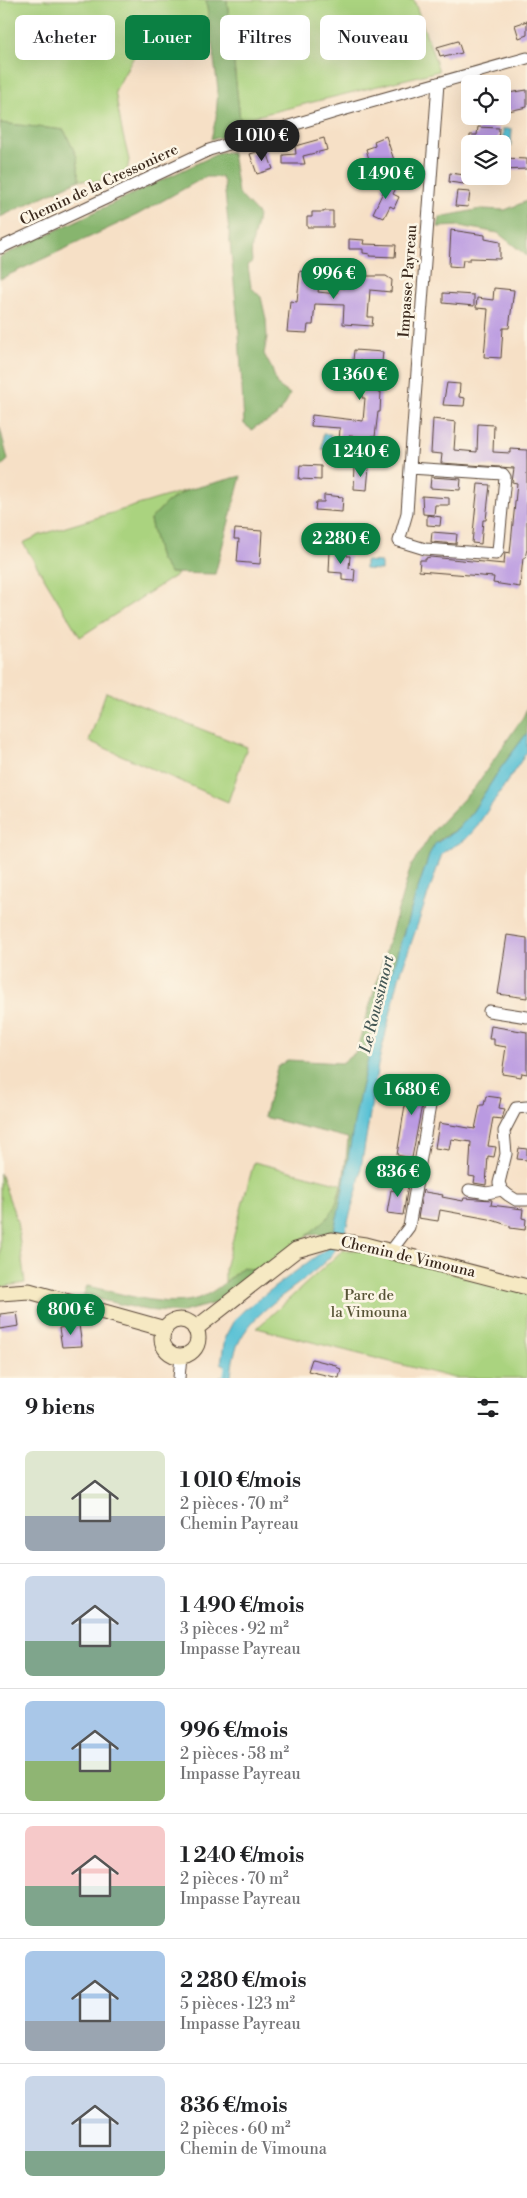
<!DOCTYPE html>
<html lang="fr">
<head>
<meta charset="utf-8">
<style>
	body { margin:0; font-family:"Libre Bodoni",serif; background:#f2f2f2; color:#202124; height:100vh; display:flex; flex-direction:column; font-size:19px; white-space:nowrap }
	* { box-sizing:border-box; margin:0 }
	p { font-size:16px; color:#757577 }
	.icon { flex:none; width:28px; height:28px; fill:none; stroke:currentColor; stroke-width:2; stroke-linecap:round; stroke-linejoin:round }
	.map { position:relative; height:1378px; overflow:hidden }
	.drawer { display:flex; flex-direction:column; background:#fff; flex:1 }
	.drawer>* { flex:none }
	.guide { position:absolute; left:15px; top:15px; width:498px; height:45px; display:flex; gap:10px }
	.controls { position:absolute; left:461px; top:75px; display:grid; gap:10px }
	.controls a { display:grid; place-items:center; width:50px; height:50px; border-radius:8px; background:#fff; box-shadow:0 5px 20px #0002; font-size:25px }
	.price { position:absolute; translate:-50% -42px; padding:0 11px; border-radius:18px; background:#0b8043; color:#fff; font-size:16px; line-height:32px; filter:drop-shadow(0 1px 2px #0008) }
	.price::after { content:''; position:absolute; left:50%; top:30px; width:15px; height:11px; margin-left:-8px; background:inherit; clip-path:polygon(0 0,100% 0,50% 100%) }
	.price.on { background:#222; color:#fff }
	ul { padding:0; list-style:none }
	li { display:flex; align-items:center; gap:15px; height:125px; padding:0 25px }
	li+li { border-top:1px solid #e0e0e0 }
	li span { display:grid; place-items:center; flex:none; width:140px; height:100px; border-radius:8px; color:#555 }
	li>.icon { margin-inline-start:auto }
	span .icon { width:60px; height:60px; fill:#fffc; stroke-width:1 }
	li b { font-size:21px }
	h2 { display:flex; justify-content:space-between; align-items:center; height:60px; padding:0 25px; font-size:21px }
	.chip { padding:0 18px; border-radius:8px; background:#fff; box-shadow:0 5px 20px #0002; font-size:18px; line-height:45px }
	.chip.on { background:#0b8043; color:#fff }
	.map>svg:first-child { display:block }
	.green { fill:#aad37f; stroke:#727e4e }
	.forest { fill:#87b56e; stroke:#617046 }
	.water { fill:#58c1d5; stroke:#4a767a }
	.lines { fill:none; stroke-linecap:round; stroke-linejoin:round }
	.stream { stroke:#58c1d5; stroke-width:3 }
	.building { fill:#ba9ae1 }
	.street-casing { stroke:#574537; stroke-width:13 }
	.secondary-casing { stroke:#574537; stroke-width:17 }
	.street { stroke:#fff; stroke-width:11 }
	.secondary { stroke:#f6e9c3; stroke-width:15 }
	.labels { text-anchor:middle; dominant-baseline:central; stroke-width:5; stroke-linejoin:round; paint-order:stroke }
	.street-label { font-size:15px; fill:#3b2a1e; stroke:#fcf5e5 }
	.park-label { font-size:15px; fill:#575436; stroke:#fcf5e5 }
	.water-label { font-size:16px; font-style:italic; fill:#445755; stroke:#fcf5e5 }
</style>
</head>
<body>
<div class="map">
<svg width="527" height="1378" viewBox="0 0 527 1378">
	<rect width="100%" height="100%" fill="#fcf5e5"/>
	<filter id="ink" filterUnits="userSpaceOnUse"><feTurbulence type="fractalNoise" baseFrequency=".02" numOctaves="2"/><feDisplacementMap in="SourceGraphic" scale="10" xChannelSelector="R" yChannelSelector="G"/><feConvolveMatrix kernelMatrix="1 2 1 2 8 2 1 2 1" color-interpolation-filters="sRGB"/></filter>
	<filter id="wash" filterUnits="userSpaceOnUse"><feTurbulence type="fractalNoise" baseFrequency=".0096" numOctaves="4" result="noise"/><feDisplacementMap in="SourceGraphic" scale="20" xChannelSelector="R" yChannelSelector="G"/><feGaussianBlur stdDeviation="1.12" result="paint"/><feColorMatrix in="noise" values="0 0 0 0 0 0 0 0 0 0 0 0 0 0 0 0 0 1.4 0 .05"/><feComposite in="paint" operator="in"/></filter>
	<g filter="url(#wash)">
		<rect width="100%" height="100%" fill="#f6e0c6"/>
		<g class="green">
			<polygon points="0,0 206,0 211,34 165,39 137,51 115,91 122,131 129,160 127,171 97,182 79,180 77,157 64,130 0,123"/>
			<polygon points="227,0 414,0 439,71 240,120"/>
			<polygon points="187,490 166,503 150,520 160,559 170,573 178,574 80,637 23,543 40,535"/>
			<polygon points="106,692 247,747 228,802 89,741"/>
			<path d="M 254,1162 L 341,1184 C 339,1194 336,1206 331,1214 C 319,1231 275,1258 256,1271 L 243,1267 L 225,1282 L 225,1268 Z"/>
			<polygon points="0,1173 17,1221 25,1283 0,1287"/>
			<polygon points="343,1250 364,1250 527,1293 527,1378 454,1378 257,1328"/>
		</g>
		<g class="forest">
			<polygon points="206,0 227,0 240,120 229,136 211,139 216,118 218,89"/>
			<polygon points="0,123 64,130 77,157 79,180 0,217"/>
			<path d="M 232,152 L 238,193 L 258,214 C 257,230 249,245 252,261 L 248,266 L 251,287 L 261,297 L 266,319 L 267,337 L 264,354 L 272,369 L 277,385 L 290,394 C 285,405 281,414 270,420 C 263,425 257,424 252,430 L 244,424 L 239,333 L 224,182 L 221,177 L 205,177 L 137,215 L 0,279 L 0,257 L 219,153 Z"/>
			<polygon points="527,201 527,256 498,233 460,226 438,227 440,217 481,209 505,210"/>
			<polygon points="0,428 8,460 0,467"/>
			<polygon points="241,476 215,574 170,573 160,559 150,520 166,503 187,490"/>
			<path d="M 527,708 L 527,733 L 500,769 L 473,811 L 458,829 L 439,840 L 430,853 C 404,929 381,1002 363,1080 C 351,1131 347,1183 333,1234 L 307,1235 C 314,1229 325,1222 330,1214 C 344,1196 346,1160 348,1138 L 264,1117 L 277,1068 L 287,1060 L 342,1063 L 356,1052 L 411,866 L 434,830 L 475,787 L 523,717 Z"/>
			<path d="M 243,1267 L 256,1271 L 219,1302 L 179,1313 L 146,1310 L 83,1296 L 87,1286 C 120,1293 170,1310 202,1297 C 218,1290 230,1278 243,1267 Z"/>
		</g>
		<g class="water">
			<polygon points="503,129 512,129 511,146 503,146"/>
			<polygon points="323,434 331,434 329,450 322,449"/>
			<polygon points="365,561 381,562 381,570 365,569"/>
			<path d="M 527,733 L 527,752 L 475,829 L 465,840 L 445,851 L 442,854 L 399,978 L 378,1065 L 358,1186 L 345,1232 L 333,1234 C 347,1183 350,1131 363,1080 C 381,1002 404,929 430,853 L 435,844 L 458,829 L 473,811 L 500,769 Z"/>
			<path d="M 337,1246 C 330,1260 319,1267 307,1277 C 283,1296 251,1315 238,1344 C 233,1355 232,1366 231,1378 L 220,1378 L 220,1376 L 226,1377 L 227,1366 L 221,1363 L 225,1337 L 233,1322 L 244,1310 L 327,1248 Z"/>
		</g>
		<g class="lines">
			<polyline class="stream" points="224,1378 227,1362"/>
		</g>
		<g id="blocks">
			<g class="building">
				<polygon points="527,21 527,35 519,38 515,25"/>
				<polygon points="458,41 462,53 444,57 444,55 440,56 437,47"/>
				<polygon points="527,90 527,107 504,112 502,94"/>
				<polygon points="478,127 499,128 498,144 470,144 470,135 477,135"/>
				<polygon points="386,136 394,160 392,161 393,165 382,169 382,166 379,167 378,165 371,166 366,149 375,146 374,141"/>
				<polygon points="324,138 327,150 303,156 305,164 283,164 283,155 296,154 295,146"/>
				<polygon points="266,149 273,169 257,174 250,154"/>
				<polygon points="502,158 527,159 527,169 502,170"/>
				<polygon points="450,173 465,175 464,184 449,182"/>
				<polygon points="385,180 397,186 393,194 399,197 394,208 390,206 384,218 373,213 384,190 382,189"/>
				<polygon points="457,191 470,192 468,207 455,206"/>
				<polygon points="324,211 333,211 333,227 307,227 307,217 312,217 312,212 324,212"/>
				<polygon points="451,230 485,235 485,239 500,242 500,259 470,258 470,260 463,260 462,267 449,266"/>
				<polygon points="349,239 364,240 363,244 396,245 395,257 369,256 370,254 363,253 363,249 349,249"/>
				<polygon points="306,266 318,267 317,275 321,275 318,292 337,294 338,288 345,288 346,279 362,280 362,276 386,276 392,280 391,292 370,290 368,317 373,317 372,326 343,324 344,305 315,304 313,325 308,325 307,333 287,332 290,301 297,302 300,271 305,272"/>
				<polygon points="494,288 514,290 509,328 503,328 501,358 484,357 488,309 476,308 477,298 493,300"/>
				<polygon points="443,293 474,295 474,306 443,303"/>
				<polygon points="354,350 383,352 382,362 380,362 377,392 381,392 380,412 378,412 375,437 349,436 349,443 339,442 340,428 311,426 312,415 363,421 365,398 362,398 363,385 359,385 361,361 353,361"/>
				<polygon points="447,383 460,384 459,397 465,398 464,406 443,405"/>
				<polygon points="433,419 456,422 454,450 477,452 478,424 494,425 493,452 510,453 510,449 527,450 527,549 525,558 523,558 520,587 493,583 494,577 419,571 420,560 426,560 426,558 430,557 504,564 505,552 510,553 517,483 512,482 514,468 441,463 442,454 431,453"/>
				<polygon points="300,465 321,466 321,480 299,479"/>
				<polygon points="355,466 369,467 367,490 354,489"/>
				<polygon points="431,477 461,479 460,490 430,488"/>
				<polygon points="478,484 490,485 486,520 483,520 481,544 472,543"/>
				<polygon points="324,495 343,497 342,512 315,510 316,502 324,502"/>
				<polygon points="422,496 449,498 449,505 435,505 434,515 423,514"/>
				<polygon points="427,515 441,517 440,526 427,525"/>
				<polygon points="235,529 262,531 260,564 237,562 239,539 234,539"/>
				<polygon points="432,532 457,534 456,544 431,542"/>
				<polygon points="330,551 347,552 347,556 350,556 349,568 355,569 354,581 342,580 342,573 329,572"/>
				<polygon points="507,935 527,938 527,998 498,994"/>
				<polygon points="491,1026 527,1032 527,1074 522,1073 521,1077 502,1074 506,1047 494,1045 494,1039 489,1039"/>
				<polygon points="412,1075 427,1078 412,1158 397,1155 408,1086 410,1086"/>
				<polygon points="486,1096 501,1098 499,1108 505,1109 502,1119 493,1118 488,1146 496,1147 494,1157 488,1156 486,1185 474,1183 475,1177 469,1176 471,1142 451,1139 449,1150 435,1148 439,1123 475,1129 480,1105 484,1105"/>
				<polygon points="519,1148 527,1149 527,1160 517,1159"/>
				<polygon points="398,1178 409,1180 403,1215 387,1213 391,1190 396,1191"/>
				<polygon points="423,1190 425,1192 443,1195 442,1197 463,1201 464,1198 492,1200 491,1205 523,1209 522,1218 526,1219 525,1230 510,1228 510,1226 489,1219 440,1210 438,1221 418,1218"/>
				<polygon points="17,1312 19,1326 0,1329 0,1314"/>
				<polygon points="79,1325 82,1346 62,1347 59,1328"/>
				<polygon points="312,1359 336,1365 336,1367 341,1369 339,1378 308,1371"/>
			</g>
		</g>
	</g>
	<g filter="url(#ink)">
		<use href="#blocks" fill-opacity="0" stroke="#574537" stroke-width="1"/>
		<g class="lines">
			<defs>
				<g id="street">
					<polyline points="0,248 209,150 339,111 527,58"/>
					<polyline points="410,468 503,474 505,477 498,551 496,554 425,549 399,541 407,513 410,468 438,83"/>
					<polyline points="489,1011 527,1017"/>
					<polyline points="527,1107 516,1108 504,1131 506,1154 499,1183 502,1190 508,1195 516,1200 527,1200"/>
					<polyline points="469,1190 487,1193 502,1190"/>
					<polyline points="391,1251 409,1227 433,1088"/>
					<polyline points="179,1378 181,1356"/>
				</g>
				<g id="secondary">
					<polyline points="0,1293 29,1291 165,1329"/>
					<circle cx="180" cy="1338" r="18"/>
					<polyline points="195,1329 296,1250 331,1240 365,1245 527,1287"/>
				</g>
			</defs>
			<use href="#street" class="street-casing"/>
			<use href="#secondary" class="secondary-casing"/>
			<use href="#street" class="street"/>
			<use href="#secondary" class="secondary"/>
		</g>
	</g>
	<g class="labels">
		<g class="street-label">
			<text transform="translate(99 185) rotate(-25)">Chemin de la Cressoniere</text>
			<text transform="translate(408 281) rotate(-86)">Impasse Payreau</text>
			<text transform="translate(408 1257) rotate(13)">Chemin de Vimouna</text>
		</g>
		<g class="park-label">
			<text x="369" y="1295">Parc de<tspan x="369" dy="17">la Vimouna</tspan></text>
		</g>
		<g class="water-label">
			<text transform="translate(377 1004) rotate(-76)">Le Roussimort</text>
		</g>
	</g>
</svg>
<div class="controls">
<a><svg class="icon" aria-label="locate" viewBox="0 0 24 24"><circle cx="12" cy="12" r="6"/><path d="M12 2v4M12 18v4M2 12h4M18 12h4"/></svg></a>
<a><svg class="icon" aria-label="layers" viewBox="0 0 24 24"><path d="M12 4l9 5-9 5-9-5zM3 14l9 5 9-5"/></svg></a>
</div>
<b class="price on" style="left:262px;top:162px">1 010 €</b>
<b class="price" style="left:386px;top:200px">1 490 €</b>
<b class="price" style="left:334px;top:300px">996 €</b>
<b class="price" style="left:360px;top:401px">1 360 €</b>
<b class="price" style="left:361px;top:478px">1 240 €</b>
<b class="price" style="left:341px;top:565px">2 280 €</b>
<b class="price" style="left:412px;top:1116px">1 680 €</b>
<b class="price" style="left:398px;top:1198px">836 €</b>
<b class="price" style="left:71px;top:1336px">800 €</b>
<div class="guide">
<a class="chip">Acheter</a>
<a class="chip on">Louer</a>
<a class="chip">Filtres</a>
<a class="chip">Nouveau</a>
</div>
</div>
<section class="drawer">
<h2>9 biens<svg class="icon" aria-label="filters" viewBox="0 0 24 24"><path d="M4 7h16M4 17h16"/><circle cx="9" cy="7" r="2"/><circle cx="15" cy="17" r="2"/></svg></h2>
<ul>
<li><span style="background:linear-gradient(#dfe7d0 65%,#9aa5b1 0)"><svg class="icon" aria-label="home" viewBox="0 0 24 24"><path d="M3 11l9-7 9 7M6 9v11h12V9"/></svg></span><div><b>1 010 €/mois</b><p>2 pièces · 70 m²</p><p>Chemin Payreau</p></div></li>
<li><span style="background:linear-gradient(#c9d6e8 65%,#7fa58c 0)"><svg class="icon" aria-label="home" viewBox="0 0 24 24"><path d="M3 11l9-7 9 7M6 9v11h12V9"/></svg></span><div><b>1 490 €/mois</b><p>3 pièces · 92 m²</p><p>Impasse Payreau</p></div></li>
<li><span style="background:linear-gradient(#a9c7e8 60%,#8fb573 0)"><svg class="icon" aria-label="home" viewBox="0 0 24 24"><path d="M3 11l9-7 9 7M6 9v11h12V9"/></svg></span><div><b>996 €/mois</b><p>2 pièces · 58 m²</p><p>Impasse Payreau</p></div></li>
<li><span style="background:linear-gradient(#f6c9c9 60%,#7fa58c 0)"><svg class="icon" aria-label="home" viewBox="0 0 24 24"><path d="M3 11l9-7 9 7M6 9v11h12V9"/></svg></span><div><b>1 240 €/mois</b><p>2 pièces · 70 m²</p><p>Impasse Payreau</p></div></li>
<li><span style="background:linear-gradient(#a9c7e8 70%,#9aa5b1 0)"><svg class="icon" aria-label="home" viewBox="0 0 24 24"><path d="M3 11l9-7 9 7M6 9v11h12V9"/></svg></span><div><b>2 280 €/mois</b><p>5 pièces · 123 m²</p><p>Impasse Payreau</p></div></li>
<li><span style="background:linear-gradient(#c9d6e8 75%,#7fa58c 0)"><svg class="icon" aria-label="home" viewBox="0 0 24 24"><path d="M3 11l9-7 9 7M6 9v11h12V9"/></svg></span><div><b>836 €/mois</b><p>2 pièces · 60 m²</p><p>Chemin de Vimouna</p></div></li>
</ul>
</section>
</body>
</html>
